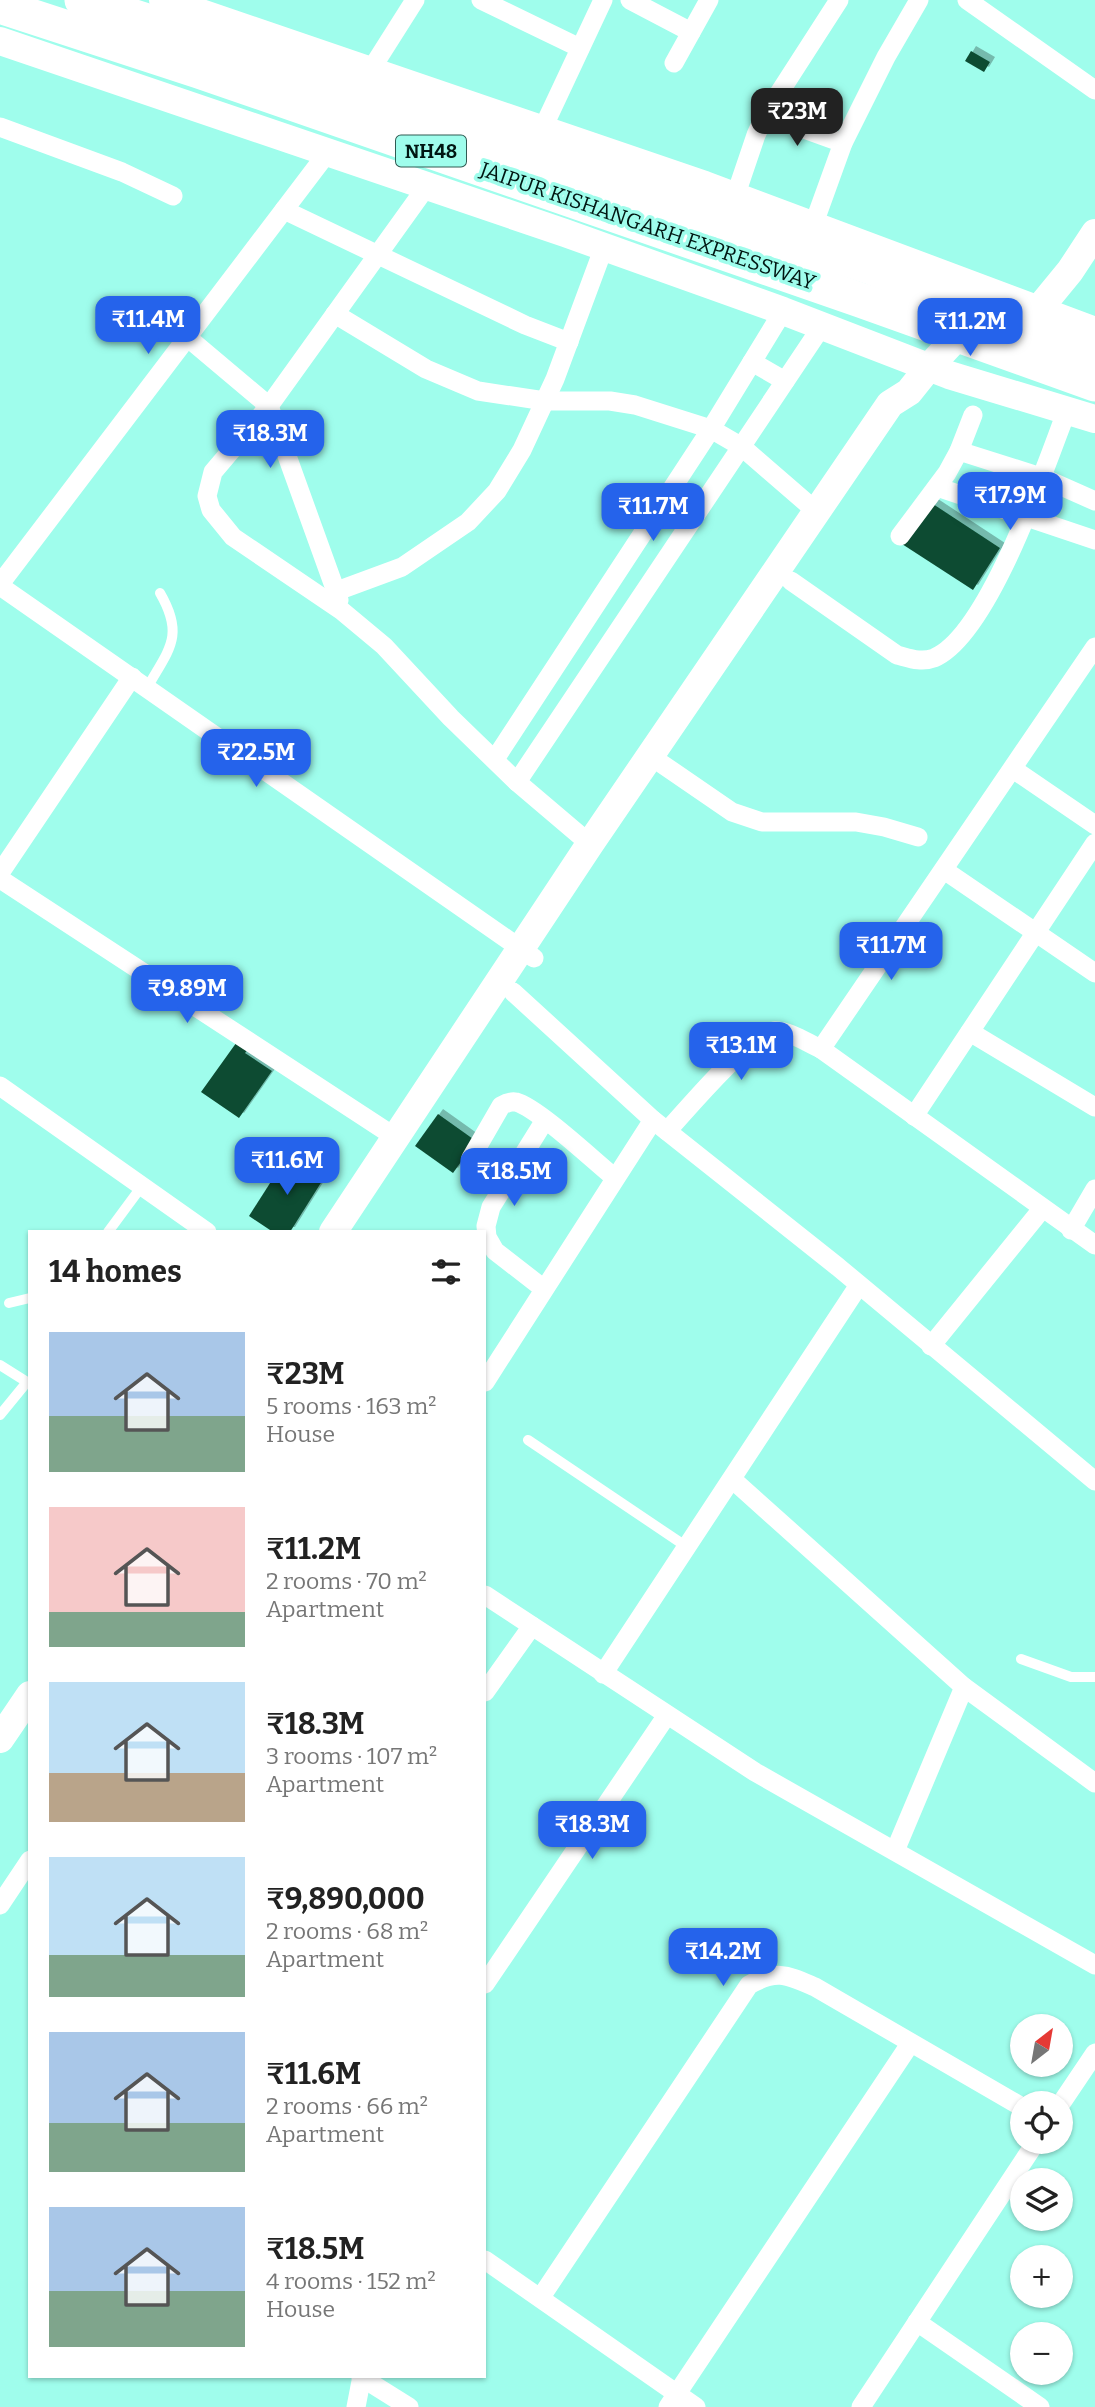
<!DOCTYPE html>
<html lang="en">
<head>
<meta charset="utf-8">
<style>
	body { margin:0; font-family:Bitter,serif; background:#f2f2f2; color:#222; height:100vh; display:flex; flex-direction:column; font-size:26px; white-space:nowrap }
	* { box-sizing:border-box; margin:0 }
	p { font-size:23px; color:#767676 }
	.icon { flex:none; width:38px; height:38px; fill:none; stroke:currentColor; stroke-width:2; stroke-linecap:round; stroke-linejoin:round }
	.map { position:relative; flex:1; overflow:hidden }
	.sheet { position:absolute; left:28px; top:1230px; width:458px; height:1148px; display:flex; flex-direction:column; background:#fff; border-radius:0px; box-shadow:0 2px 5px #0004 }
	.sheet>* { flex:none }
	.needle { width:46px; rotate:31deg }
	.fabs { position:absolute; left:1010px; top:2014px; display:grid; gap:14px }
	.fabs a { display:grid; place-items:center; width:63px; height:63px; border-radius:50%; background:#fff; box-shadow:0 2px 5px #0004; font-size:35px }
	.price { position:absolute; translate:-50% -60px; padding:0 16px; border-radius:14px; background:#2563eb; color:#fff; font-size:23px; line-height:46px; filter:drop-shadow(0 2px 4px #0008) }
	.price::after { content:''; position:absolute; left:50%; top:42px; width:21px; height:16px; margin-left:-10px; background:inherit; clip-path:polygon(0 0,100% 0,50% 100%) }
	.price.on { background:#222; color:#fff }
	ul { padding:0; list-style:none }
	li { display:flex; align-items:center; gap:21px; height:175px; padding:0 21px }
	li span { display:grid; place-items:center; flex:none; width:196px; height:140px; border-radius:0px; color:#555 }
	li>.icon { margin-inline-start:auto }
	span .icon { width:84px; height:84px; fill:#fffc; stroke-width:1 }
	li b { font-size:30px }
	h2 { display:flex; justify-content:space-between; align-items:center; height:84px; padding:0 21px; font-size:30px }
	.map>svg:first-child { display:block }
	.building { fill:#0d4b32; filter:url(#shadow) }
	.lines { fill:none; stroke-linecap:round; stroke-linejoin:round }
	.lane { stroke:#fff; stroke-width:10 }
	.street { stroke:#fff; stroke-width:19 }
	.secondary { stroke:#fff; stroke-width:28 }
	.highway { stroke:#fff; stroke-width:35 }
	.labels { text-anchor:middle; dominant-baseline:central; stroke-width:7; stroke-linejoin:round; paint-order:stroke }
	.shield { fill:#9ffdec; stroke:#305b53; stroke-width:2 }
	.shield-label { font-size:19px; font-weight:bold; fill:#001612 }
	.street-label { font-size:21px; fill:#001612; stroke:#9ffdec }
</style>
</head>
<body>
<div class="map">
<svg width="1095" height="2407" viewBox="0 0 1095 2407">
	<defs>
		<filter id="shadow"><feDropShadow dx="5" dy="-5" stdDeviation="0" flood-color="#0004"/></filter>
	</defs>
	<rect width="100%" height="100%" fill="#9ffdec"/>
	<g class="building">
		<polygon points="971,51 990,62 984,72 965,61"/>
		<polygon points="930,502 1000,548 973,590 902,544"/>
		<polygon points="239,1039 250,1047 245,1053 272,1071 239,1118 201,1092"/>
		<polygon points="438,1114 476,1141 453,1173 415,1146"/>
		<polygon points="288,1155 324,1178 290,1232 273,1232 249,1216"/>
	</g>
	<g class="lines">
		<g class="lane">
			<path d="M 147,688 C 169,649 185,636 160,593"/>
			<polyline points="108,1232 142,1186"/>
			<polyline points="9,1303 30,1298"/>
			<polyline points="0,1365 27,1382 0,1415"/>
			<polyline points="528,1440 687,1547"/>
			<polyline points="1021,1659 1071,1677 1095,1677"/>
		</g>
		<g class="street">
			<polyline points="481,0 580,48"/>
			<polyline points="630,0 691,32"/>
			<polyline points="967,0 1095,90"/>
			<polyline points="674,63 709,0"/>
			<polyline points="370,71 415,0"/>
			<polyline points="765,115 843,143"/>
			<polyline points="0,127 122,172 173,196"/>
			<polyline points="542,130 603,0"/>
			<polyline points="427,186 269,406 213,472 207,496 211,510 233,537 342,611 384,646 451,718 517,782 590,844"/>
			<polyline points="735,197 756,135 765,115 839,0"/>
			<polyline points="284,210 525,325 569,342"/>
			<polyline points="813,226 843,143 886,57 919,0"/>
			<polyline points="335,314 426,369 478,391 545,401 610,401 635,405 711,429 742,447 817,512"/>
			<polyline points="187,337 269,406 339,600"/>
			<polyline points="752,362 785,381"/>
			<polyline points="959,451 1041,477 1095,501"/>
			<polyline points="937,487 1095,540"/>
			<polyline points="900,536 947,473 959,451 973,415"/>
			<path d="M 791,581 L 897,655 C 909,658 921,663 934,658 C 989,635 1045,467 1067,410"/>
			<polyline points="0,584 328,152"/>
			<polyline points="0,586 534,958"/>
			<polyline points="337,591 402,567 468,522 497,491 522,450 555,379 604,247"/>
			<polyline points="1095,647 821,1049 1095,1245"/>
			<polyline points="495,759 711,429 783,311"/>
			<polyline points="662,764 732,812 762,822 856,822 884,827 918,837"/>
			<polyline points="1013,769 1095,825"/>
			<polyline points="517,782 822,326"/>
			<polyline points="944,870 1095,973"/>
			<polyline points="0,873 132,677"/>
			<polyline points="0,879 395,1137"/>
			<polyline points="513,992 653,1120 838,1267 1095,1481"/>
			<polyline points="970,1032 1095,1107"/>
			<polyline points="0,1086 207,1232"/>
			<polyline points="914,1116 1095,843"/>
			<path d="M 667,1131 C 685,1112 752,1031 775,1031 C 791,1031 807,1043 821,1049"/>
			<path d="M 471,1158 L 501,1106 C 506,1103 510,1101 516,1102 C 538,1108 595,1162 615,1178"/>
			<polyline points="1071,1230 1095,1189"/>
			<polyline points="544,1289 495,1251 487,1237 486,1226 491,1207 545,1120"/>
			<polyline points="931,1346 1042,1209"/>
			<polyline points="485,1382 653,1120"/>
			<polyline points="732,1479 964,1687 1095,1783"/>
			<polyline points="485,1595 755,1772 1095,1965"/>
			<polyline points="603,1674 859,1285"/>
			<polyline points="485,1692 532,1626"/>
			<polyline points="895,1851 964,1687"/>
			<polyline points="0,1905 30,1860"/>
			<polyline points="485,1984 667,1715"/>
			<polyline points="1060,2105 1095,2053"/>
			<polyline points="485,2260 696,2407"/>
			<path d="M 541,2297 L 749,1985 C 777,1969 787,1975 815,1987 L 1022,2107"/>
			<polyline points="917,2322 1040,2407"/>
			<polyline points="361,2377 409,2407"/>
			<polyline points="356,2407 362,2376"/>
			<polyline points="668,2407 910,2044"/>
			<polyline points="861,2407 1036,2142"/>
		</g>
		<g class="secondary">
			<polyline points="163,0 705,185 1095,331"/>
			<polyline points="0,41 565,233 783,311 949,375 1095,419"/>
			<polyline points="1038,310 1070,271 1095,233"/>
			<polyline points="333,1232 590,844 890,404 909,392 929,367 996,295"/>
			<polyline points="0,1739 30,1695"/>
		</g>
		<g class="highway">
			<polyline points="82,0 274,62 633,188 873,268 1095,351"/>
			<polyline points="0,6 199,71 860,300 1095,384"/>
		</g>
	</g>
	<g class="labels">
		<rect class="shield" x="396" y="135.5" width="70" height="31" rx="5"/>
		<g class="shield-label">
			<text x="431" y="151">NH48</text>
		</g>
		<g class="street-label">
			<text transform="translate(648 226) rotate(19)">JAIPUR KISHANGARH EXPRESSWAY</text>
		</g>
	</g>
</svg>
<div class="fabs">
<a><svg class="needle" viewBox="-14 -14 28 28"><path d="M0-13l5 13h-10z" fill="#e53935"/><path d="M0 13l5-13h-10z" fill="#767676"/></svg></a>
<a><svg class="icon" aria-label="locate" viewBox="0 0 24 24"><circle cx="12" cy="12" r="6"/><path d="M12 2v4M12 18v4M2 12h4M18 12h4"/></svg></a>
<a><svg class="icon" aria-label="layers" viewBox="0 0 24 24"><path d="M12 4l9 5-9 5-9-5zM3 14l9 5 9-5"/></svg></a>
<a>+</a>
<a>−</a>
</div>
<b class="price on" style="left:797px;top:148px">₹23M</b>
<b class="price" style="left:148px;top:356px">₹11.4M</b>
<b class="price" style="left:970px;top:358px">₹11.2M</b>
<b class="price" style="left:270px;top:470px">₹18.3M</b>
<b class="price" style="left:1010px;top:532px">₹17.9M</b>
<b class="price" style="left:653px;top:543px">₹11.7M</b>
<b class="price" style="left:256px;top:789px">₹22.5M</b>
<b class="price" style="left:891px;top:982px">₹11.7M</b>
<b class="price" style="left:187px;top:1025px">₹9.89M</b>
<b class="price" style="left:741px;top:1082px">₹13.1M</b>
<b class="price" style="left:287px;top:1197px">₹11.6M</b>
<b class="price" style="left:514px;top:1208px">₹18.5M</b>
<b class="price" style="left:592px;top:1861px">₹18.3M</b>
<b class="price" style="left:723px;top:1988px">₹14.2M</b>
<section class="sheet">
<h2>14 homes<svg class="icon" aria-label="filters" viewBox="0 0 24 24"><path d="M4 7h16M4 17h16"/><circle cx="9" cy="7" r="2"/><circle cx="15" cy="17" r="2"/></svg></h2>
<ul>
<li><span style="background:linear-gradient(#a9c7e8 60%,#7fa58c 0)"><svg class="icon" aria-label="home" viewBox="0 0 24 24"><path d="M3 11l9-7 9 7M6 9v11h12V9"/></svg></span><div><b>₹23M</b><p>5 rooms · 163 m²</p><p>House</p></div></li>
<li><span style="background:linear-gradient(#f6c9c9 75%,#7fa58c 0)"><svg class="icon" aria-label="home" viewBox="0 0 24 24"><path d="M3 11l9-7 9 7M6 9v11h12V9"/></svg></span><div><b>₹11.2M</b><p>2 rooms · 70 m²</p><p>Apartment</p></div></li>
<li><span style="background:linear-gradient(#bfe0f5 65%,#b9a48a 0)"><svg class="icon" aria-label="home" viewBox="0 0 24 24"><path d="M3 11l9-7 9 7M6 9v11h12V9"/></svg></span><div><b>₹18.3M</b><p>3 rooms · 107 m²</p><p>Apartment</p></div></li>
<li><span style="background:linear-gradient(#bfe0f5 70%,#7fa58c 0)"><svg class="icon" aria-label="home" viewBox="0 0 24 24"><path d="M3 11l9-7 9 7M6 9v11h12V9"/></svg></span><div><b>₹9,890,000</b><p>2 rooms · 68 m²</p><p>Apartment</p></div></li>
<li><span style="background:linear-gradient(#a9c7e8 65%,#7fa58c 0)"><svg class="icon" aria-label="home" viewBox="0 0 24 24"><path d="M3 11l9-7 9 7M6 9v11h12V9"/></svg></span><div><b>₹11.6M</b><p>2 rooms · 66 m²</p><p>Apartment</p></div></li>
<li><span style="background:linear-gradient(#a9c7e8 60%,#7fa58c 0)"><svg class="icon" aria-label="home" viewBox="0 0 24 24"><path d="M3 11l9-7 9 7M6 9v11h12V9"/></svg></span><div><b>₹18.5M</b><p>4 rooms · 152 m²</p><p>House</p></div></li>
</ul>
</section>
</div>
</body>
</html>
